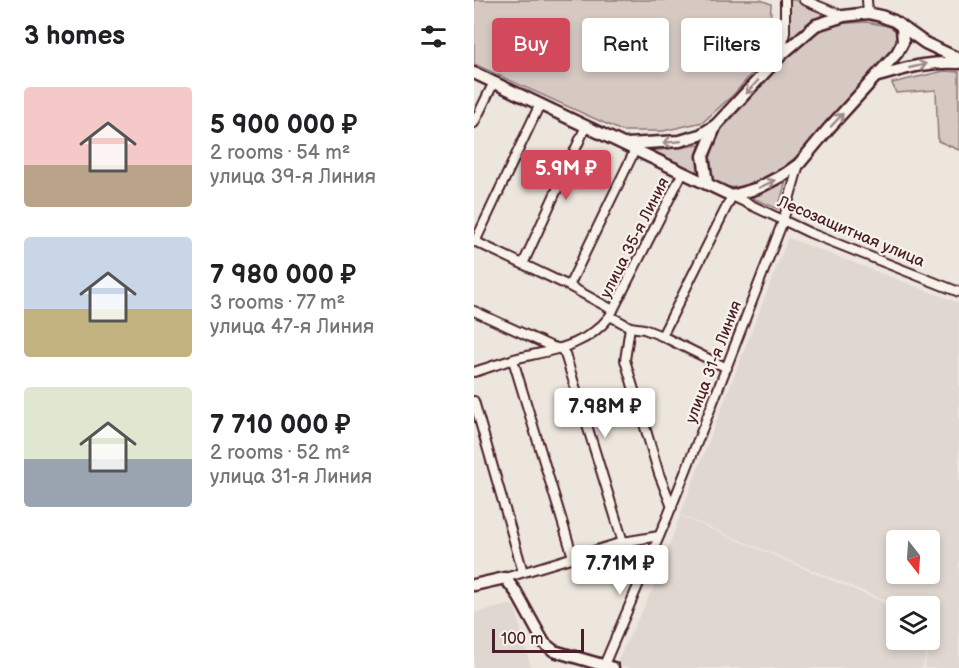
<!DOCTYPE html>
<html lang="en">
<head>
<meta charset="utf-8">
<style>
	body { margin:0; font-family:"Balsamiq Sans",sans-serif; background:#f6f6f6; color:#202124; height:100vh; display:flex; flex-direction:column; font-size:22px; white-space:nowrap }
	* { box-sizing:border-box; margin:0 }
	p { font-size:20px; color:#757577 }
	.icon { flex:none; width:33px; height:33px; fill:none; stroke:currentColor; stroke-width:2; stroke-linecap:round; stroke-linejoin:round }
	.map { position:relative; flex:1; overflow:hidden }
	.sheet { display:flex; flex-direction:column; background:#fff; width:474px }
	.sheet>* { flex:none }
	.guide { position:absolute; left:18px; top:18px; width:376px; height:54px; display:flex; gap:12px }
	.needle { width:39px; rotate:163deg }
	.buttons { position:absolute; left:412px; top:530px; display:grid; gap:12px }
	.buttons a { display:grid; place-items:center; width:54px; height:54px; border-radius:6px; background:#fff; box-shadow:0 3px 9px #0003; font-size:30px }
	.scale { position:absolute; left:18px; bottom:15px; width:92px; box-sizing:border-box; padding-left:6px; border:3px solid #4a1f2b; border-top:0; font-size:16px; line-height:21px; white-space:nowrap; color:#4a1f2b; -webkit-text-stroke:4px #f7f3e8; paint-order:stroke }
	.price { position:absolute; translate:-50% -51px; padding:0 14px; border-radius:6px; background:#fff; color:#222; font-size:20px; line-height:39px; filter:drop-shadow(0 2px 3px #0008) }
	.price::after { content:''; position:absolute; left:50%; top:36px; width:18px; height:14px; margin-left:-9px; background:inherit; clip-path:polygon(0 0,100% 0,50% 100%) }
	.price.on { background:#d1495b; color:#fff }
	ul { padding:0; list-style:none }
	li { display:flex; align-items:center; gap:18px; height:150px; padding:0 24px }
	li span { display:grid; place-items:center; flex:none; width:168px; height:120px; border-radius:6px; color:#555 }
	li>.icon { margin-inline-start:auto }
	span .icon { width:72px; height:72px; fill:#fffc; stroke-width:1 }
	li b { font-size:26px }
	h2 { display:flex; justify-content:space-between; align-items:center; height:72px; padding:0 24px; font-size:26px }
	.pill { padding:0 21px; border-radius:6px; background:#fff; box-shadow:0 3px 9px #0003; font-size:21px; line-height:54px }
	.pill.on { background:#d1495b; color:#fff }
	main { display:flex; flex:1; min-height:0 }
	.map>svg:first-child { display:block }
	.built { fill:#e0d7d0; fill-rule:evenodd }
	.green { fill:#d5c9c2; stroke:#907476; stroke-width:1.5 }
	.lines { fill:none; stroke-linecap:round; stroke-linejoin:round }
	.minor-casing { stroke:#4a1f2b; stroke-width:12 }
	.major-casing { stroke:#4a1f2b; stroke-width:15 }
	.minor { stroke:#f7f3e8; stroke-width:8 }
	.major { stroke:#f7f3e8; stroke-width:10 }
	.oneway { stroke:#a0898a }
	.labels { text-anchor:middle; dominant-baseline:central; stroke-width:4.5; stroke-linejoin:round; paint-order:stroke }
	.street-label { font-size:16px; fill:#4a1f2b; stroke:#f7f3e8 }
</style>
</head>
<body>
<main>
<section class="sheet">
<h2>3 homes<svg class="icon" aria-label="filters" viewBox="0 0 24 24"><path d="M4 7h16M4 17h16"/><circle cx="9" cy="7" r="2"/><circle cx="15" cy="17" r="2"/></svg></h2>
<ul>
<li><span style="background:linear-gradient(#f6c9c9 65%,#b9a48a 0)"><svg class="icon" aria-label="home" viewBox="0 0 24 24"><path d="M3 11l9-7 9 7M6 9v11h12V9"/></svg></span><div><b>5 900 000 ₽</b><p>2 rooms · 54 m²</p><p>улица 39-я Линия</p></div></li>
<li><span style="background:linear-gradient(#c9d6e8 60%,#c2b280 0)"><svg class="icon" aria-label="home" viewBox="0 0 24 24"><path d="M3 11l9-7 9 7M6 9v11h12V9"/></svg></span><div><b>7 980 000 ₽</b><p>3 rooms · 77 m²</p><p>улица 47-я Линия</p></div></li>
<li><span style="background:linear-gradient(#dfe7d0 60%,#9aa5b1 0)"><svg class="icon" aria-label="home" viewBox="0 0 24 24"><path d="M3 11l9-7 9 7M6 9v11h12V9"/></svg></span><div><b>7 710 000 ₽</b><p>2 rooms · 52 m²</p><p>улица 31-я Линия</p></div></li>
</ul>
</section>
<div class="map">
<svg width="485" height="668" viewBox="0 0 485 668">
	<rect width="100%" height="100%" fill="#ece6dd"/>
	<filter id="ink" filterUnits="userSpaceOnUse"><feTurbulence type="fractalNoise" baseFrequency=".0167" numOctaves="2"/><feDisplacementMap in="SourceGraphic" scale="12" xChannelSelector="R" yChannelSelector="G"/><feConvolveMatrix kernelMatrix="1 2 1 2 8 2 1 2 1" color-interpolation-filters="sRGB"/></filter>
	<g filter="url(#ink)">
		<g class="built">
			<path d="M 314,238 L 485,303 L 485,668 L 450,668 L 462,622 L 456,619 L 456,606 L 425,606 L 206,515 ZM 423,540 L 456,540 L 456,573 L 423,573 Z"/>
			<polygon points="206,516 423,608 423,639 456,639 448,668 157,668 142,664 179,588"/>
			<polygon points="35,605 41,607 57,668 0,668 0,613"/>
		</g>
		<g class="green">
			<polygon points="0,0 287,0 297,4 296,28 285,65 260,94 229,122 189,131 148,131 0,64"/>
			<polygon points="314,0 321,0 351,12 315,43"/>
			<path d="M 392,22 L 419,27 C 425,32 424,39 422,45 C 409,63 393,78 379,94 C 352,126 302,193 254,187 C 246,186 238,183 237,175 C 234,159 238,145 246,131 L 316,55 L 345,30 L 359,24 Z"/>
			<polygon points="470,71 485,72 485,150 464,141 462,90 422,93 418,83"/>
			<polygon points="225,145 225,173 178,151"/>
			<polygon points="312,181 304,209 274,196"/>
		</g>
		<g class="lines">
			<defs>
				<g id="minor">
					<polyline points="330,0 369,16"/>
					<polyline points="393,0 394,13"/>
					<polyline points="307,55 311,32 311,0"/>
					<polyline points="0,123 20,82"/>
					<polyline points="0,241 95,286 139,310"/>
					<polyline points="1,242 66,104"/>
					<polyline points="49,264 112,126"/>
					<polyline points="95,286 161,150"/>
					<polyline points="0,311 76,346 87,349 91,354 149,542"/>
					<polyline points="136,316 156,327 170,329 188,336 253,368"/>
					<polyline points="156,327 151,360 185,474 198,507"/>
					<polyline points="188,336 258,196 336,233 485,292"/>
					<polyline points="39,360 99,557"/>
					<path d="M 0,372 C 13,368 27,363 40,359 C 77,350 111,348 136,316 L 209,172"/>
					<polyline points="0,401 49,572"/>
					<polyline points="31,578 149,542 185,536"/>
					<polyline points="130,665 193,518 234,415 309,221 325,164"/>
				</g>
				<g id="major">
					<polyline points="0,73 258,196 284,188 311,174 325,164 355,128 423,53 429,42 428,28"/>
					<path d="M 404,76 C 433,68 455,61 485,63"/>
					<polyline points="153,144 206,141 226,135 242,125"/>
					<polyline points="233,183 229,156 242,125 307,55 342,25 370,16 394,13 407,16 420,21 451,43 485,59"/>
					<polyline points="0,585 31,578 42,592 70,643 80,651 139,668"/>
				</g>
			</defs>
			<use href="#minor" class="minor-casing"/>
			<use href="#major" class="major-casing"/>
			<use href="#minor" class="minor"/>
			<use href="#major" class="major"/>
		</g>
		<defs><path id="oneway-shaft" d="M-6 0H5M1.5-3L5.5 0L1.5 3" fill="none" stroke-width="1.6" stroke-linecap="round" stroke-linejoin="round" transform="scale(1.5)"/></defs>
		<g class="oneway">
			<use href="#oneway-shaft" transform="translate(444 66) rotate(-13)"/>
			<use href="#oneway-shaft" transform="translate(278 87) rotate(133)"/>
			<use href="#oneway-shaft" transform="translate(363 120) rotate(-47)"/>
			<use href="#oneway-shaft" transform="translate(198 142) rotate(175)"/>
			<use href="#oneway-shaft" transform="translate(293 184) rotate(-25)"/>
		</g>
	</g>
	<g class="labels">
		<g class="street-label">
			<text transform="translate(377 232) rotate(23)">Лесозащитная улица</text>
			<text transform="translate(161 238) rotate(-63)">улица 35-я Линия</text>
			<text transform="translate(240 362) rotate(-69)">улица 31-я Линия</text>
		</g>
	</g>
</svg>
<div class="buttons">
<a><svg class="needle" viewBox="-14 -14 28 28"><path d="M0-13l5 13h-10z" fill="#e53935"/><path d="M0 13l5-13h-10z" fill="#757577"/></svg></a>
<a><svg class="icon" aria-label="layers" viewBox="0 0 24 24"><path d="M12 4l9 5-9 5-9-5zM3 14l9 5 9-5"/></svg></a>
</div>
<div class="scale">100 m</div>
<b class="price on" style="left:92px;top:201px">5.9M ₽</b>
<b class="price" style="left:131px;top:439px">7.98M ₽</b>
<b class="price" style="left:146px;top:596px">7.71M ₽</b>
<div class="guide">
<a class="pill on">Buy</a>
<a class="pill">Rent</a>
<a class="pill">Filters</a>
</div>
</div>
</main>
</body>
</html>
